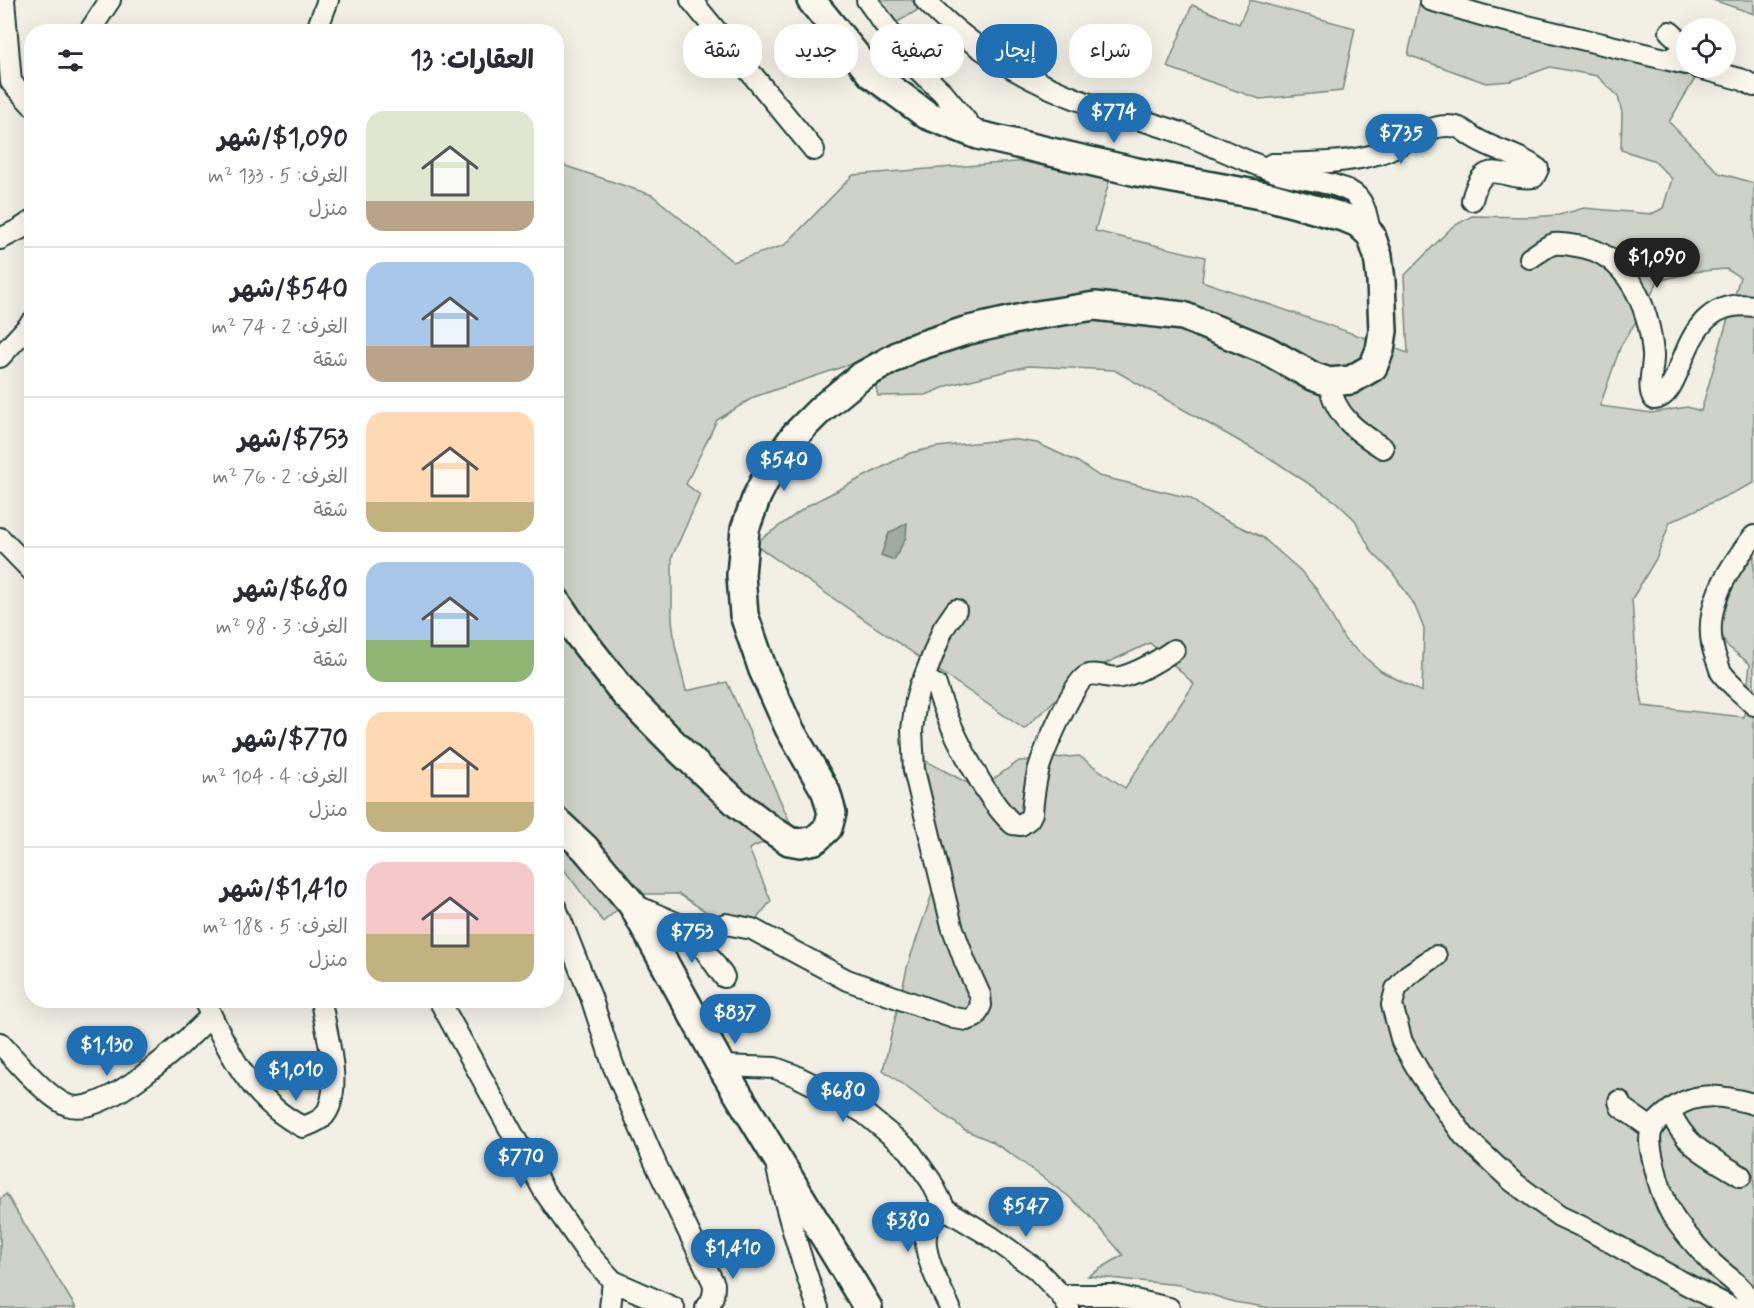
<!DOCTYPE html>
<html lang="ar">
<head>
<meta charset="utf-8">
<style>
	body { margin:0; font-family:Mynerve,"Playpen Sans Arabic",sans-serif; background:#f2f2f3; color:#2b2b33; direction:rtl; height:100vh; display:flex; flex-direction:column; font-size:22px; white-space:nowrap }
	* { box-sizing:border-box; margin:0 }
	p { font-size:20px; color:#7c7c81 }
	.icon { flex:none; width:33px; height:33px; fill:none; stroke:currentColor; stroke-width:2; stroke-linecap:round; stroke-linejoin:round }
	.map { position:relative; flex:1; overflow:hidden; direction:ltr }
	.side { position:absolute; left:24px; top:24px; width:540px; height:984px; display:flex; flex-direction:column; background:#fff; border-radius:24px; box-shadow:0 6px 24px #0002; direction:rtl }
	.side>* { flex:none }
	.guide { position:absolute; left:582px; top:24px; width:570px; height:54px; direction:rtl; display:flex; gap:12px }
	.controls { position:absolute; left:1676px; top:18px; display:grid; gap:12px }
	.controls a { display:grid; place-items:center; width:60px; height:60px; border-radius:50%; background:#fff; box-shadow:0 6px 24px #0002; font-size:30px }
	.price { position:absolute; translate:-50% -51px; padding:0 14px; border-radius:21px; background:#1f6fb2; color:#fff; font-size:20px; line-height:39px; filter:drop-shadow(0 2px 3px #0008) }
	.price::after { content:''; position:absolute; left:50%; top:36px; width:18px; height:14px; margin-left:-9px; background:inherit; clip-path:polygon(0 0,100% 0,50% 100%) }
	.price.on { background:#222; color:#fff }
	ul { padding:0; list-style:none }
	li { display:flex; align-items:center; gap:18px; height:150px; padding:0 30px }
	li+li { border-top:2px solid #e1e1e2 }
	li span { display:grid; place-items:center; flex:none; width:168px; height:120px; border-radius:18px; color:#555 }
	li>.icon { margin-inline-start:auto }
	span .icon { width:72px; height:72px; fill:#fffc; stroke-width:1 }
	li b { font-size:26px }
	h2 { display:flex; justify-content:space-between; align-items:center; height:72px; padding:0 30px; font-size:26px }
	.chip { padding:0 21px; border-radius:24px; background:#fff; box-shadow:0 6px 24px #0002; font-size:21px; line-height:54px }
	.chip.on { background:#1f6fb2; color:#fff }
	.map>svg:first-child { display:block }
	.green { fill:#cfd2c8; stroke:#77887e; stroke-width:1.5; fill-rule:evenodd }
	.water { fill:#a2aba1; stroke:#6e7f75; stroke-width:1.5 }
	.lines { fill:none; stroke-linecap:round; stroke-linejoin:round }
	.street-casing { stroke:#1f3d34; stroke-width:24 }
	.secondary-casing { stroke:#1f3d34; stroke-width:32 }
	.street { stroke:#fbf7ec; stroke-width:20 }
	.secondary { stroke:#fbf7ec; stroke-width:27 }
</style>
</head>
<body>
<div class="map">
<svg width="1754" height="1308" viewBox="0 0 1754 1308">
	<rect width="100%" height="100%" fill="#f2f0e5"/>
	<filter id="ink" filterUnits="userSpaceOnUse"><feTurbulence type="fractalNoise" baseFrequency=".0167" numOctaves="2"/><feDisplacementMap in="SourceGraphic" scale="12" xChannelSelector="R" yChannelSelector="G"/><feConvolveMatrix kernelMatrix="1 2 1 2 8 2 1 2 1" color-interpolation-filters="sRGB"/></filter>
	<g filter="url(#ink)">
		<g class="green">
			<polygon points="873,0 912,0 918,10 889,27"/>
			<polygon points="1250,0 1355,28 1342,91 1260,99 1167,67 1192,5 1239,24"/>
			<polygon points="1712,0 1754,0 1754,14 1713,0"/>
			<path d="M 1419,6 L 1699,72 L 1669,122 L 1719,173 L 1754,183 L 1754,483 L 1670,522 L 1657,557 L 1632,599 L 1637,672 L 1643,706 L 1744,717 L 1750,664 L 1726,645 L 1719,627 L 1736,577 L 1754,542 L 1754,1308 L 1271,1308 L 1234,1302 L 1180,1285 L 1088,1276 L 1123,1255 L 1088,1214 L 1068,1196 L 1011,1154 L 991,1141 L 965,1130 L 883,1070 L 908,964 L 943,862 L 924,760 L 979,789 L 1019,761 L 1079,756 L 1125,788 L 1194,684 L 1150,643 L 1083,674 L 1024,729 L 754,544 L 809,505 L 910,453 L 937,447 L 1011,439 L 1037,443 L 1078,462 L 1099,476 L 1190,498 L 1208,512 L 1262,537 L 1300,570 L 1317,590 L 1345,640 L 1381,671 L 1422,692 L 1424,629 L 1414,604 L 1392,572 L 1372,552 L 1355,520 L 1335,501 L 1276,462 L 1114,370 L 1028,366 L 950,385 L 926,395 L 878,396 L 869,358 L 754,397 L 717,420 L 686,484 L 700,495 L 672,557 L 672,619 L 675,645 L 686,691 L 727,682 L 793,829 L 749,849 L 771,901 L 743,936 L 679,894 L 636,894 L 603,922 L 557,860 L 557,163 L 652,195 L 733,262 L 785,245 L 853,175 L 1117,154 L 1095,231 L 1205,257 L 1202,281 L 1408,353 L 1404,276 L 1452,227 L 1472,216 L 1530,217 L 1559,215 L 1584,208 L 1652,214 L 1663,208 L 1672,179 L 1653,160 L 1621,150 L 1622,113 L 1618,96 L 1597,76 L 1550,67 L 1511,81 L 1486,83 L 1408,55 ZM 1726,269 L 1740,277 L 1701,411 L 1687,407 L 1652,413 L 1600,406 L 1621,345 L 1644,309 L 1658,281 L 1692,272 Z"/>
			<polygon points="6,1194 76,1308 0,1308 0,1199"/>
		</g>
		<polygon class="water" points="907,523 906,537 894,560 881,555 889,533"/>
		<g class="lines">
			<defs>
				<g id="street">
					<polyline points="4,0 11,82 32,105"/>
					<polyline points="691,0 814,150"/>
					<polyline points="867,0 915,67 942,92 977,134"/>
					<path d="M 925,0 C 969,48 1023,79 1084,102 C 1117,114 1151,122 1184,134 C 1215,146 1244,161 1276,172 C 1300,180 1328,180 1351,192 C 1366,200 1367,220 1371,235"/>
					<polyline points="1430,0 1485,16 1686,64"/>
					<polyline points="89,32 110,0"/>
					<polyline points="316,32 328,0"/>
					<polyline points="1670,32 1680,41 1681,50 1672,60"/>
					<polyline points="1699,68 1743,80 1754,86"/>
					<path d="M 1268,167 L 1272,164 C 1307,163 1343,164 1377,154 C 1401,148 1424,125 1449,126 C 1460,126 1464,131 1473,137 C 1493,150 1519,154 1538,169 L 1534,177 C 1504,182 1484,152 1472,200"/>
					<polyline points="0,239 20,229 32,221"/>
					<path d="M 1530,258 C 1537,254 1546,246 1554,244 C 1561,243 1570,245 1577,246 C 1628,253 1649,308 1653,354 C 1654,367 1646,388 1654,399 C 1688,396 1677,295 1754,306"/>
					<polyline points="0,357 32,322"/>
					<path d="M 1329,382 C 1334,415 1356,431 1383,448"/>
					<path d="M 1754,536 C 1726,571 1699,613 1716,658 C 1718,662 1719,668 1721,672 C 1729,684 1744,694 1754,705"/>
					<polyline points="0,538 32,571"/>
					<polyline points="922,683 943,629 956,610"/>
					<path d="M 632,904 L 690,929 L 703,931 L 726,924 L 752,929 L 847,980 L 954,1018 L 967,1020 L 975,1017 L 981,1005 L 980,995 L 965,962 L 952,926 L 914,770 L 912,730 L 916,700 L 920,685 L 928,681 L 936,685 C 947,723 984,798 1013,824 L 1021,825 L 1029,819 L 1032,813 C 1033,800 1035,785 1038,772 C 1041,757 1073,684 1085,677 C 1094,670 1110,680 1121,677 C 1140,672 1158,661 1174,650"/>
					<path d="M 556,908 L 591,997 L 613,1065 L 657,1167 L 714,1284 C 714,1294 713,1301 706,1308"/>
					<polyline points="690,929 724,977"/>
					<polyline points="1436,956 1408,975 1396,989 1392,1005 1402,1042 1421,1075 1464,1136 1512,1181 1559,1216 1591,1231 1667,1274 1732,1308"/>
					<path d="M 204,1000 C 227,1050 252,1102 303,1127 C 311,1124 318,1122 324,1116 C 345,1090 325,1031 321,1000"/>
					<polyline points="439,1000 544,1191 586,1251 613,1281 674,1308"/>
					<path d="M 0,1043 C 15,1060 47,1097 67,1105 C 103,1120 187,1040 211,1016"/>
					<polyline points="721,1066 775,1068 794,1075 826,1091 864,1113 909,1150 931,1181 945,1209 990,1236 1036,1269 1061,1295 1069,1308"/>
					<polyline points="1619,1101 1621,1107 1651,1128"/>
					<path d="M 1670,1111 C 1685,1147 1709,1156 1741,1176"/>
					<path d="M 777,1168 C 787,1216 802,1262 818,1308"/>
					<path d="M 945,1209 C 939,1214 932,1219 929,1226 C 917,1247 941,1288 950,1308"/>
					<polyline points="1061,1295 1113,1295 1169,1308"/>
					<polyline points="610,1308 613,1281"/>
					<path d="M 1751,1308 C 1749,1288 1723,1275 1710,1261 C 1697,1247 1682,1231 1672,1215 C 1663,1199 1658,1182 1654,1164 C 1647,1135 1647,1127 1672,1109 C 1698,1090 1724,1096 1754,1104"/>
				</g>
				<g id="secondary">
					<polyline points="556,601 580,637 624,693 682,752 738,804 769,828 789,841 800,843 815,840 828,828 832,813 826,792 789,728 763,670 744,615 741,575 745,529 757,496 771,469 795,435 820,410 860,377 910,349 965,331 1031,316 1095,306 1183,316 1266,350 1312,376 1329,382 1351,380 1373,367 1380,350 1383,331 1381,281 1378,256 1371,235 1358,223 1346,218 1271,197 1137,172 978,135 927,115 871,74 811,0"/>
					<polyline points="556,821 585,848 632,904 721,1066 868,1308"/>
				</g>
			</defs>
			<use href="#street" class="street-casing"/>
			<use href="#secondary" class="secondary-casing"/>
			<use href="#street" class="street"/>
			<use href="#secondary" class="secondary"/>
		</g>
	</g>
</svg>
<div class="controls">
<a><svg class="icon" aria-label="locate" viewBox="0 0 24 24"><circle cx="12" cy="12" r="6"/><path d="M12 2v4M12 18v4M2 12h4M18 12h4"/></svg></a>
</div>
<b class="price" style="left:1114px;top:144px">$774</b>
<b class="price" style="left:1401px;top:165px">$735</b>
<b class="price on" style="left:1657px;top:289px">$1,090</b>
<b class="price" style="left:784px;top:492px">$540</b>
<b class="price" style="left:692px;top:964px">$753</b>
<b class="price" style="left:735px;top:1045px">$837</b>
<b class="price" style="left:107px;top:1077px">$1,130</b>
<b class="price" style="left:296px;top:1102px">$1,010</b>
<b class="price" style="left:843px;top:1123px">$680</b>
<b class="price" style="left:521px;top:1189px">$770</b>
<b class="price" style="left:1026px;top:1238px">$547</b>
<b class="price" style="left:908px;top:1253px">$380</b>
<b class="price" style="left:733px;top:1280px">$1,410</b>
<div class="guide">
<a class="chip">شراء</a>
<a class="chip on">إيجار</a>
<a class="chip">تصفية</a>
<a class="chip">جديد</a>
<a class="chip">شقة</a>
</div>
<section class="side">
<h2>العقارات: 13<svg class="icon" aria-label="filters" viewBox="0 0 24 24"><path d="M4 7h16M4 17h16"/><circle cx="9" cy="7" r="2"/><circle cx="15" cy="17" r="2"/></svg></h2>
<ul>
<li><span style="background:linear-gradient(#dfe7d0 75%,#b9a48a 0)"><svg class="icon" aria-label="home" viewBox="0 0 24 24"><path d="M3 11l9-7 9 7M6 9v11h12V9"/></svg></span><div><b>$1,090/شهر</b><p>الغرف: 5 · 133 m²</p><p>منزل</p></div></li>
<li><span style="background:linear-gradient(#a9c7e8 70%,#b9a48a 0)"><svg class="icon" aria-label="home" viewBox="0 0 24 24"><path d="M3 11l9-7 9 7M6 9v11h12V9"/></svg></span><div><b>$540/شهر</b><p>الغرف: 2 · 74 m²</p><p>شقة</p></div></li>
<li><span style="background:linear-gradient(#ffd9b3 75%,#c2b280 0)"><svg class="icon" aria-label="home" viewBox="0 0 24 24"><path d="M3 11l9-7 9 7M6 9v11h12V9"/></svg></span><div><b>$753/شهر</b><p>الغرف: 2 · 76 m²</p><p>شقة</p></div></li>
<li><span style="background:linear-gradient(#a9c7e8 65%,#8fb573 0)"><svg class="icon" aria-label="home" viewBox="0 0 24 24"><path d="M3 11l9-7 9 7M6 9v11h12V9"/></svg></span><div><b>$680/شهر</b><p>الغرف: 3 · 98 m²</p><p>شقة</p></div></li>
<li><span style="background:linear-gradient(#ffd9b3 75%,#c2b280 0)"><svg class="icon" aria-label="home" viewBox="0 0 24 24"><path d="M3 11l9-7 9 7M6 9v11h12V9"/></svg></span><div><b>$770/شهر</b><p>الغرف: 4 · 104 m²</p><p>منزل</p></div></li>
<li><span style="background:linear-gradient(#f6c9c9 60%,#c2b280 0)"><svg class="icon" aria-label="home" viewBox="0 0 24 24"><path d="M3 11l9-7 9 7M6 9v11h12V9"/></svg></span><div><b>$1,410/شهر</b><p>الغرف: 5 · 188 m²</p><p>منزل</p></div></li>
</ul>
</section>
</div>
</body>
</html>
